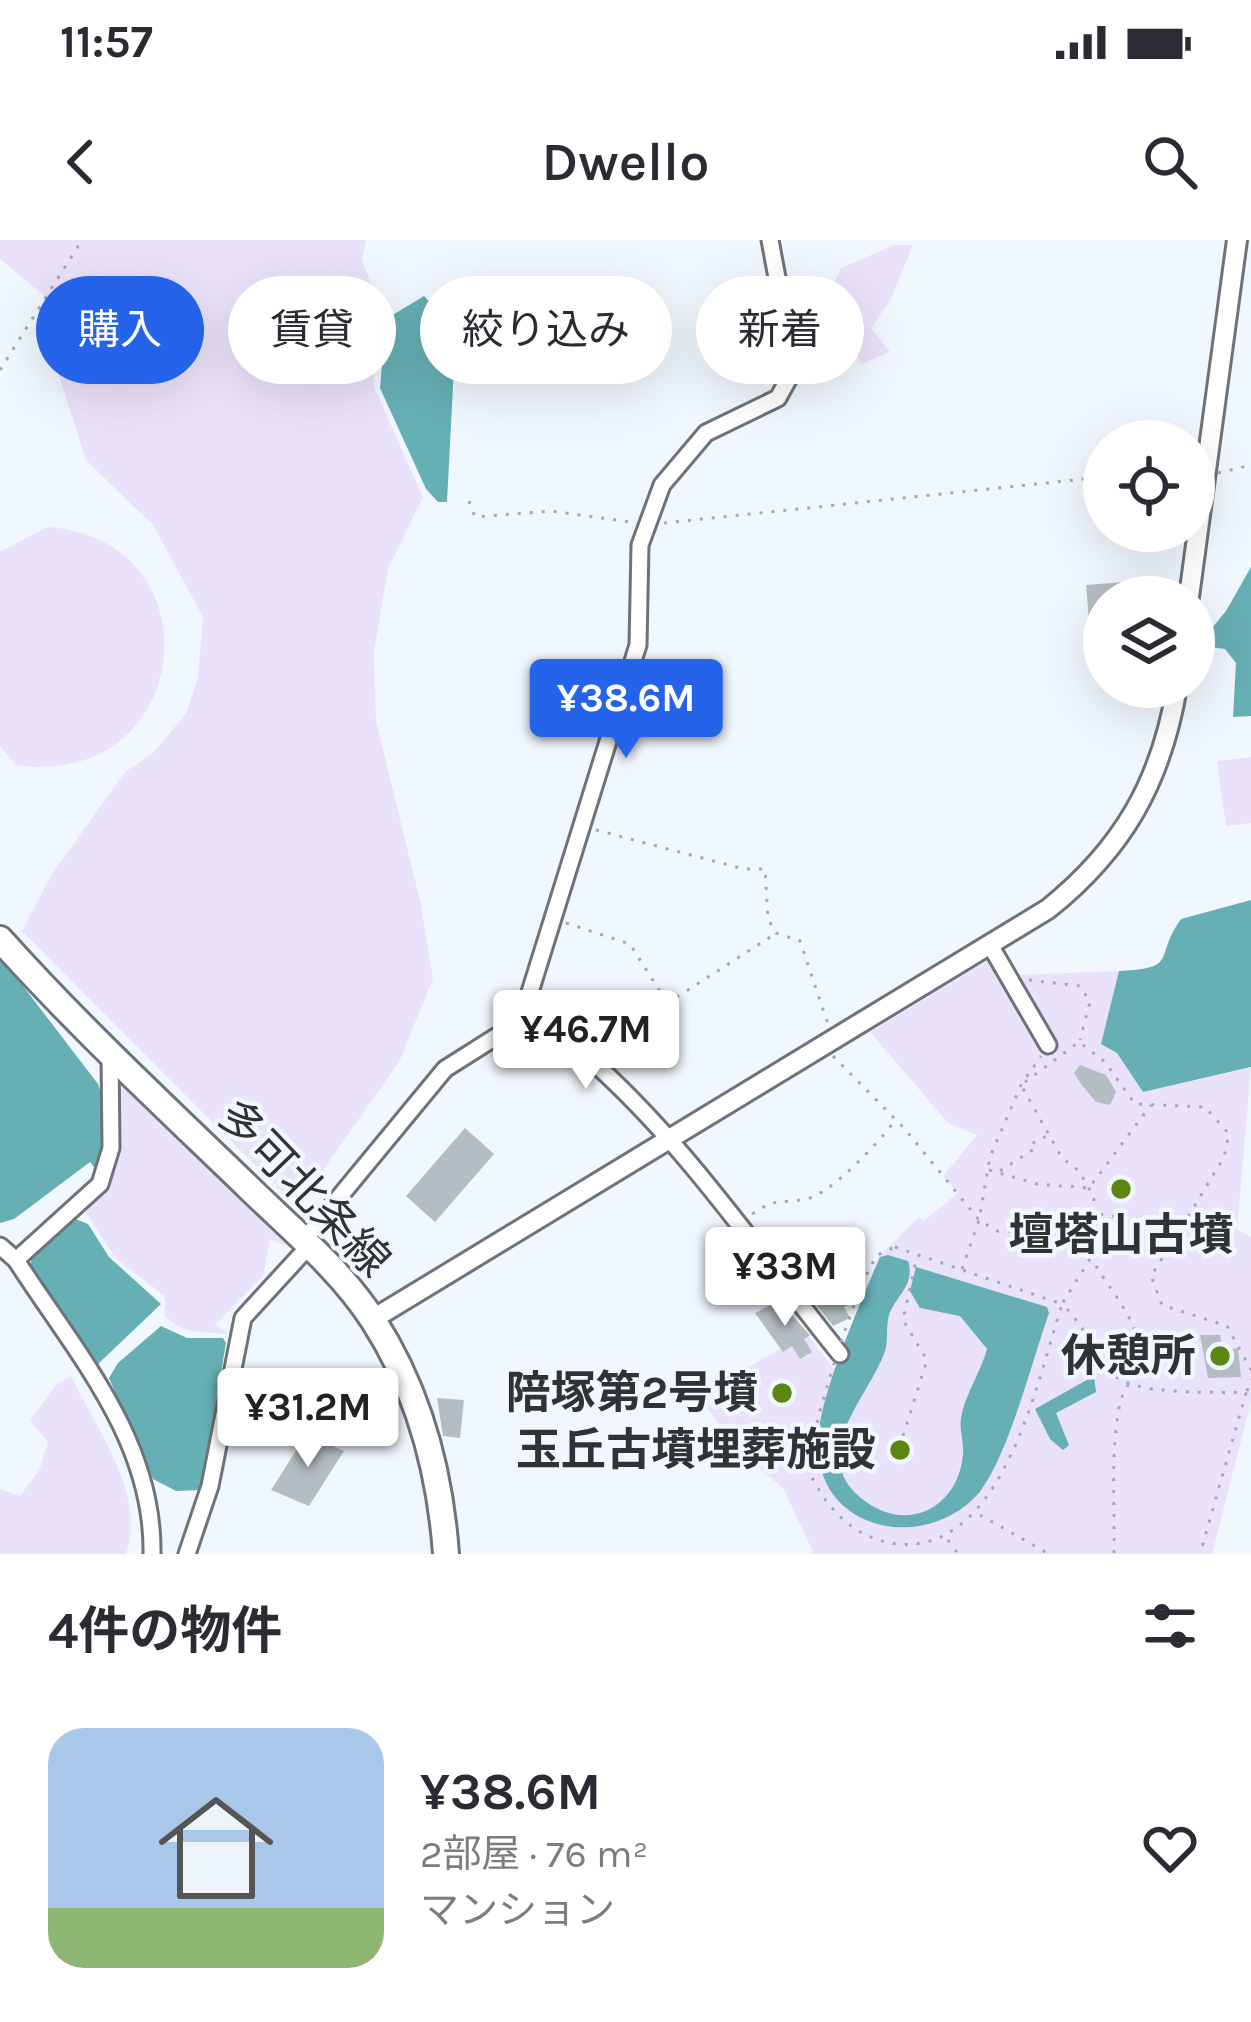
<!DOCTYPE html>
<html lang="ja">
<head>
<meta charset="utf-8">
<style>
	body { margin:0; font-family:Karla,"Noto Sans JP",sans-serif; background:#f7f7f7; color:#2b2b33; height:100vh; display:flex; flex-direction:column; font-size:45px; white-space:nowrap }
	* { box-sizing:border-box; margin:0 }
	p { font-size:39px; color:#7c7c81 }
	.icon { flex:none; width:66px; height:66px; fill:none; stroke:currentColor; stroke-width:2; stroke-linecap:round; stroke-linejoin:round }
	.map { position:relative; height:1314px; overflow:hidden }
	.sheet { display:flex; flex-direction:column; background:#fff; flex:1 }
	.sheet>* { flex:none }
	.hud { position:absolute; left:36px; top:36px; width:1179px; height:108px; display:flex; gap:24px }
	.controls { position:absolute; left:1083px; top:180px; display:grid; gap:24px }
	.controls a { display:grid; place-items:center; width:132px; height:132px; border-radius:50%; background:#fff; box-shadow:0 12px 48px #0002; font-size:60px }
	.price { position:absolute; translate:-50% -102px; padding:0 27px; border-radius:12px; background:#fff; color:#222; font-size:39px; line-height:78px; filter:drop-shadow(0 3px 6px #0008) }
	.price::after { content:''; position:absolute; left:50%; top:72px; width:36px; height:27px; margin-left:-18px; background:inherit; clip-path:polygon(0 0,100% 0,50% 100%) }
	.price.active { background:#2563eb; color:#fff }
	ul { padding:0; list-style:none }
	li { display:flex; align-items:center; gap:36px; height:300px; padding:0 48px }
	li span { display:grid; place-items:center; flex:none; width:336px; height:240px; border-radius:36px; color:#555 }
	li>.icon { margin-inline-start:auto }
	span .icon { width:144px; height:144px; fill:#fffc; stroke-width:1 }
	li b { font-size:51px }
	h2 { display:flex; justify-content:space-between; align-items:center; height:144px; padding:0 48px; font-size:51px }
	.tag { padding:0 42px; border-radius:54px; background:#fff; box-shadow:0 12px 48px #0002; font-size:42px; line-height:108px }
	.tag.active { background:#2563eb; color:#fff }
	.status { display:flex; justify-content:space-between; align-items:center; height:84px; padding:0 60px; background:#fff; direction:ltr }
	.status svg { height:33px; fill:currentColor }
	header { display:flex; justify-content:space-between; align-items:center; height:156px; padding:0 48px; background:#fff; font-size:54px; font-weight:600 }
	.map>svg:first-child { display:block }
	.green { fill:#eae2fa }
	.water { fill:#66afb5 }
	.building { fill:#b4bdc1 }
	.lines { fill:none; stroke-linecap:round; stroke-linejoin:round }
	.minor-casing { stroke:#6e7379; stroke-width:21 }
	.tertiary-casing { stroke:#6e7379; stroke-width:24 }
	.primary-casing { stroke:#6e7379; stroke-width:30 }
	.path { stroke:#a5a9af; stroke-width:3; stroke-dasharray:3 9; stroke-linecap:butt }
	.minor { stroke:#fff; stroke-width:15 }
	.tertiary { stroke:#fff; stroke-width:18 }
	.primary { stroke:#fff; stroke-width:24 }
	.poi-dot { fill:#5c8612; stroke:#f1f7fe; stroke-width:4.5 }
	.labels { text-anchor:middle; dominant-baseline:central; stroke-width:9; stroke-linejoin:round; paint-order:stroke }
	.street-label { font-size:45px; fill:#303235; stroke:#f1f7fe }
	.poi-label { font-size:45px; font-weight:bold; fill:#303235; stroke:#f1f7fe; text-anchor:end }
</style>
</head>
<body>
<div class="status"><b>11:57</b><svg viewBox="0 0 49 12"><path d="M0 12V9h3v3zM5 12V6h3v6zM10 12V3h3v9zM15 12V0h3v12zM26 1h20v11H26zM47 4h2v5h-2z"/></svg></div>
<header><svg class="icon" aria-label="back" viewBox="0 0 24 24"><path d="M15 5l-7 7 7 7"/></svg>Dwello<svg class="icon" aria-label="search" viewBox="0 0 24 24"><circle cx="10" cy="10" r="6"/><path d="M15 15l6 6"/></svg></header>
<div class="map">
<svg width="1251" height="1314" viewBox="0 0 1251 1314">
	<rect width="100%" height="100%" fill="#f1f7fe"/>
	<g class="green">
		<polygon points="0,0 366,0 362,19 376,59 374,147 423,257 388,329 374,412 376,480 421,665 433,739 399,822 297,967 22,691 52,634 125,532 154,512 187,472 198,437 203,377 153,285 86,220 47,98 52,62 0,19"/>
		<polygon points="894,5 913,5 891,59 871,88 890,112 861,124 833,46 841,28"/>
		<path d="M 47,287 C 220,298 195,550 16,525 L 0,506 L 0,312 Z"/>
		<polygon points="1251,517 1251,583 1226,586 1217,521"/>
		<polygon points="1002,712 1018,735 1119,731 1101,804 1117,813 1143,852 1251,828 1237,989 1251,997 1251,1162 1212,1314 814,1314 783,1248 745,1217 695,1152 712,1141 716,1147 806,1093 834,1129 879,1016 919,977 923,981 958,953 943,936 977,895 948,883 870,792"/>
		<path d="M 111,829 L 300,1001 L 292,1008 L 270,999 L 263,1036 L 215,1085 L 229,1094 C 205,1091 184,1096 165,1076 L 165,1056 L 115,1018 L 85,971 L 104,945 Z"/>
		<path d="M 71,1136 C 97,1190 146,1253 126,1314 L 0,1314 L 0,1249 L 20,1256 L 40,1229 L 48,1202 L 30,1181 L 56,1145 Z"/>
	</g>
	<g class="water">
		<polygon points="424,56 456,88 447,262 438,262 426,249 380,148 386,79"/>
		<polygon points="1251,327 1251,476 1233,477 1236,423 1225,409 1198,405 1226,371"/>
		<path d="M 1251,660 L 1251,827 L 1143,852 L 1117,813 L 1101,804 L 1119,731 C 1180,728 1153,718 1181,679 Z"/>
		<polygon points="0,716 98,844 106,869 101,922 95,928 90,922 14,979 0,983"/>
		<polygon points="73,978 88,984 109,1017 161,1064 98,1124 30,1031 32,1013"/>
		<path d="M 888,1015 L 908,1021 C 915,1042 900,1053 891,1070 C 884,1084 890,1100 884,1114 C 867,1159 805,1217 865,1261 C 909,1294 959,1266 963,1214 C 964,1202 959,1190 961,1178 C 965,1154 981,1132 987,1109 L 960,1076 L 920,1068 L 910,1051 L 916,1027 L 1047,1067 L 1049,1073 C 1032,1121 1009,1214 979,1253 C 925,1314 815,1292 818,1201 C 819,1155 861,1062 880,1017 Z"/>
		<polygon points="161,1086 187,1098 223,1098 226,1103 201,1250 176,1251 153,1239 109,1138 118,1123"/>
		<polygon points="1094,1136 1096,1152 1056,1173 1069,1205 1063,1210 1050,1199 1035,1169"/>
	</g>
	<g class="building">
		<polygon points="1161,339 1163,357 1104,357 1104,379 1089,380 1086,345"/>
		<polygon points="1080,825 1106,835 1116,852 1110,865 1096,862 1081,844 1074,833"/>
		<polygon points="465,888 494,914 435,982 406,956"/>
		<polygon points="848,1048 855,1061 844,1067 850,1078 833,1086 815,1063"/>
		<polygon points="779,1061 810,1095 804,1099 812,1112 800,1119 792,1106 783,1112 755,1073"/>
		<polygon points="1200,1095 1220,1095 1223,1111 1238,1108 1241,1137 1208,1138"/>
		<polygon points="437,1158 464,1160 460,1198 443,1196"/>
		<polygon points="306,1195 344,1211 309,1266 271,1250"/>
	</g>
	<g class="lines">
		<defs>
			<g id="minor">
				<polyline points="990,705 1048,805"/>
				<path d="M 521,781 C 544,790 567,799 586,816 C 683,900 759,1014 840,1114"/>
				<polyline points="303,1001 445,829 521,781 638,405 640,305 662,245 706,193 778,158 794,129 770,0"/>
				<path d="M 0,1006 L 16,1020 C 75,1112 154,1199 152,1314"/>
				<polyline points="16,1020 100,944 111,908 110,815"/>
				<polyline points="187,1314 210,1246 243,1078 309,1006"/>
			</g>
			<g id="tertiary">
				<polyline points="1189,357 1237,0"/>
				<path d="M 373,1079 L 1048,669 C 1123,609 1161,542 1177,447"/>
			</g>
			<path id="primary" d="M 0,699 C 78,786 163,865 247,946 C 290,988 340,1029 373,1080 C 419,1151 440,1231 446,1314"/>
		</defs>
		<use href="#minor" class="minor-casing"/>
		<use href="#tertiary" class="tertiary-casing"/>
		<use href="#primary" class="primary-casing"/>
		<g class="path">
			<polyline points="0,130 82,0"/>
			<polyline points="1218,233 1251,225"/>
			<polyline points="469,261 475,277 551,271 631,282"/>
			<polyline points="664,283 1104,237"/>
			<polyline points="596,590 744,629 765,629 768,679 776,693 800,701 829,787"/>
			<polyline points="566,683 630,704 666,761"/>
			<polyline points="1029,740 1080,746 1090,762 1080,800"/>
			<polyline points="596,809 775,694"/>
			<polyline points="833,816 904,888 979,980 997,991 1052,991 1093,973 1182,987 1151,1036 1162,1065 1227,1086 1251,1130"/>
			<polyline points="989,930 1037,944 1089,948 1151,865"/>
			<polyline points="1000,931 1034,909 1031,904 1047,896"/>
			<polyline points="1093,973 1094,957 1079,931 1062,918 1021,845 1079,802 1105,822 1135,864 1205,867 1229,894 1224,917 1183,985"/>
			<path d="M 752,974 C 777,957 780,964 806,959 C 830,955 878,903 893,883"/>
			<path d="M 1082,993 C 1091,1036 1136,1066 1139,1111 C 1141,1133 1125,1143 1120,1163 C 1110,1212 1115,1264 1114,1314"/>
			<path d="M 895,1007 L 1062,1064 C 1037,1142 1003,1314 897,1304 C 853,1298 827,1269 808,1230 C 807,1202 859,1034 878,1015 C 879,1014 893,1008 895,1007 Z"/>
			<path d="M 1090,1019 L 1062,1064 C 1085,1087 1093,1108 1111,1132 C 1131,1157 1214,1151 1246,1153 L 1200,1314"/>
			<polyline points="962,1029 979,980 990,917 1021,845 1041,816"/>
			<polyline points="1247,1151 1251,1139"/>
			<polyline points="903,1196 927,1120 903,1080 917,1016"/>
			<polyline points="980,1275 1049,1314"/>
			<polyline points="948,1300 958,1314"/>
		</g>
		<use href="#minor" class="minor"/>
		<use href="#tertiary" class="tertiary"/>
		<use href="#primary" class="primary"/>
	</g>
	<g class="poi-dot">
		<circle cx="1121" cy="949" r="12"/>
		<circle cx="1220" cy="1116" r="12"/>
		<circle cx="782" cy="1153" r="12"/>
		<circle cx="900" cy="1210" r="12"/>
	</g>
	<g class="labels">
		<g class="street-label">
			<text transform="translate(304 948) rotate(46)">多可北条線</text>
		</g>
		<g class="poi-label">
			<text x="1121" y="995" text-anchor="middle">壇塔山古墳</text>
			<text x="1196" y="1116">休憩所</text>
			<text x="758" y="1153">陪塚第2号墳</text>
			<text x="876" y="1210">玉丘古墳埋葬施設</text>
		</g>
	</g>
</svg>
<div class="controls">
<a><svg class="icon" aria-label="locate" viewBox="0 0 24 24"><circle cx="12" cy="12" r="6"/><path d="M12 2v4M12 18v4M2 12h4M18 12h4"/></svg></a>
<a><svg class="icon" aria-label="layers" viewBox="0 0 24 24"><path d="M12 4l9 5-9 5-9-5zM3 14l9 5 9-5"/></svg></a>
</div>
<b class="price active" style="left:626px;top:521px">¥38.6M</b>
<b class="price" style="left:586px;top:852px">¥46.7M</b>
<b class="price" style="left:785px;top:1089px">¥33M</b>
<b class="price" style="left:308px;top:1230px">¥31.2M</b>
<div class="hud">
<a class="tag active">購入</a>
<a class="tag">賃貸</a>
<a class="tag">絞り込み</a>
<a class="tag">新着</a>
</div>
</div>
<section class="sheet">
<h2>4件の物件<svg class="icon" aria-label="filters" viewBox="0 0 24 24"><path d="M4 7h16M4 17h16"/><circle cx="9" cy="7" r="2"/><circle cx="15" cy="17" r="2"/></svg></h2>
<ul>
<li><span style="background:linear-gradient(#a9c7e8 75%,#8fb573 0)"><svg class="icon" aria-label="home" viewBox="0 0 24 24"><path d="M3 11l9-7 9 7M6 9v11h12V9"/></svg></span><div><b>¥38.6M</b><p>2部屋 · 76 m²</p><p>マンション</p></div><svg class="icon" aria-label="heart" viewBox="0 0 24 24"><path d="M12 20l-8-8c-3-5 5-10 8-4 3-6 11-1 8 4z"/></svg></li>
</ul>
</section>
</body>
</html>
